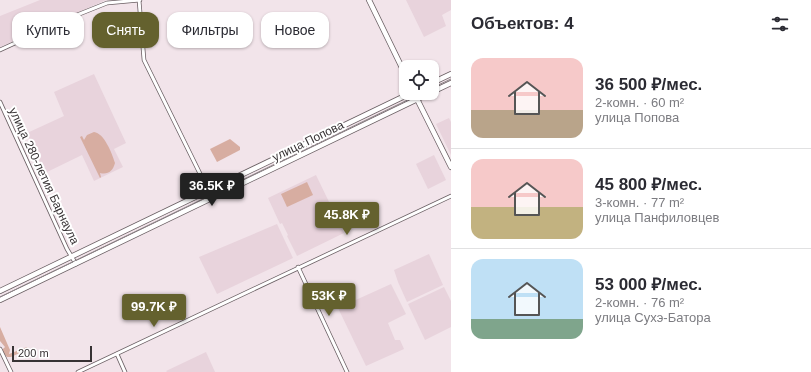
<!DOCTYPE html>
<html lang="ru">
<head>
<meta charset="utf-8">
<style>
	body { margin:0; font-family:Arial,sans-serif; background:#f7f7f7; color:#2b2b33; height:100vh; display:flex; flex-direction:column; font-size:15px; white-space:nowrap }
	* { box-sizing:border-box; margin:0 }
	p { font-size:13px; color:#7c7c81 }
	.icon { flex:none; width:22px; height:22px; fill:none; stroke:currentColor; stroke-width:2; stroke-linecap:round; stroke-linejoin:round }
	.map { position:relative; flex:1; overflow:hidden }
	.details { display:flex; flex-direction:column; background:#fff; width:360px }
	.details>* { flex:none }
	.top-card { position:absolute; left:12px; top:12px; width:379px; height:36px; display:flex; gap:8px }
	.buttons { position:absolute; left:399px; top:60px; display:grid; gap:8px }
	.buttons a { display:grid; place-items:center; width:40px; height:40px; border-radius:8px; background:#fff; box-shadow:0 1px 3px #0004; font-size:20px }
	.scale { position:absolute; left:12px; bottom:10px; width:80px; box-sizing:border-box; padding-left:4px; border:2px solid #373234; border-top:0; font-size:11px; line-height:14px; white-space:nowrap; color:#373234; -webkit-text-stroke:3px #fff; paint-order:stroke }
	.price { position:absolute; translate:-50% -34px; padding:0 9px; border-radius:4px; background:#64612e; color:#fff; font-size:13px; line-height:26px; filter:drop-shadow(0 1px 2px #0008) }
	.price::after { content:''; position:absolute; left:50%; top:24px; width:12px; height:9px; margin-left:-6px; background:inherit; clip-path:polygon(0 0,100% 0,50% 100%) }
	.price.current { background:#222; color:#fff }
	ul { padding:0; list-style:none }
	li { display:flex; align-items:center; gap:12px; height:100px; padding:0 20px }
	li+li { border-top:1px solid #e1e1e2 }
	li span { display:grid; place-items:center; flex:none; width:112px; height:80px; border-radius:12px; color:#555 }
	li>.icon { margin-inline-start:auto }
	span .icon { width:48px; height:48px; fill:#fffc; stroke-width:1 }
	li b { font-size:17px }
	h2 { display:flex; justify-content:space-between; align-items:center; height:48px; padding:0 20px; font-size:17px }
	.pill { padding:0 14px; border-radius:12px; background:#fff; box-shadow:0 1px 3px #0004; font-size:14px; line-height:36px }
	.pill.current { background:#64612e; color:#fff }
	main { display:flex; flex:1; min-height:0 }
	.map>svg:first-child { display:block }
	.built { fill:#e8d3dc }
	.green { fill:#d7ada1 }
	.lines { fill:none; stroke-linecap:round; stroke-linejoin:round }
	.street-casing { stroke:#695e62; stroke-width:4.5 }
	.secondary-casing { stroke:#695e62; stroke-width:6 }
	.street { stroke:#fff; stroke-width:3 }
	.secondary { stroke:#fff; stroke-width:4.5 }
	.tram { stroke:#8c8387; stroke-width:1 }
	.labels { text-anchor:middle; dominant-baseline:central; stroke-width:4; stroke-linejoin:round; paint-order:stroke }
	.street-label { font-size:12px; fill:#373234; stroke:#fff }
</style>
</head>
<body>
<main>
<div class="map">
<svg width="451" height="372" viewBox="0 0 451 372">
	<rect width="100%" height="100%" fill="#f2e4ea"/>
	<g class="built">
		<polygon points="40,0 106,0 0,47 0,16"/>
		<polygon points="406,0 451,0 451,10 442,15 446,26 424,37"/>
		<polygon points="94,74 126,143 114,149 123,167 94,181 82,155 45,173 27,133 64,116 54,92"/>
		<polygon points="449,118 451,122 451,155 436,124"/>
		<polygon points="434,155 446,180 428,189 416,164"/>
		<polygon points="316,175 344,233 297,256 287,236 288,235 282,223 280,224 268,198"/>
		<polygon points="277,224 293,258 217,294 199,257"/>
		<polygon points="429,254 443,285 407,302 398,282 394,270"/>
		<polygon points="391,284 406,314 388,323 395,340 400,340 404,349 366,366 338,308"/>
		<polygon points="444,287 451,301 451,327 425,340 408,304"/>
		<polygon points="206,352 215,372 167,372 166,371"/>
	</g>
	<g class="green">
		<path d="M 94,132 C 104,133 112,153 115,163 C 113,171 108,175 100,173 L 101,177 L 100,178 L 80,137 L 82,136 L 84,140 L 87,135 Z"/>
		<polygon points="230,139 240,147 240,150 217,162 210,149"/>
		<polygon points="307,182 313,195 287,207 281,194"/>
		<polygon points="0,327 10,350 9,354 27,347 28,349 11,357 7,357 3,353 2,350 5,347 0,341"/>
	</g>
	<g class="lines">
		<defs>
			<g id="street">
				<polyline points="139,0 144,60 212,198"/>
				<polyline points="0,50 72,17 107,3 140,0"/>
				<polyline points="0,102 67,249 76,264"/>
				<polyline points="298,267 347,372"/>
				<polyline points="0,349 11,372"/>
				<polyline points="117,354 125,372"/>
				<polyline points="78,372 451,196"/>
			</g>
			<g id="secondary">
				<polyline points="369,0 406,76"/>
				<polyline points="432,83 451,74"/>
				<polyline points="432,92 451,83"/>
				<polyline points="414,93 451,167"/>
				<polyline points="0,291 411,93"/>
				<polyline points="0,300 430,93"/>
			</g>
		</defs>
		<use href="#street" class="street-casing"/>
		<use href="#secondary" class="secondary-casing"/>
		<use href="#street" class="street"/>
		<use href="#secondary" class="secondary"/>
		<g class="tram">
			<polyline points="432,88 451,79"/>
			<polyline points="0,297 422,93"/>
		</g>
	</g>
	<g class="labels">
		<g class="street-label">
			<text transform="translate(308 141) rotate(-26)">улица Попова</text>
			<text transform="translate(44 176) rotate(65)">улица 280-летия Барнаула</text>
		</g>
	</g>
</svg>
<div class="buttons">
<a><svg class="icon" aria-label="locate" viewBox="0 0 24 24"><circle cx="12" cy="12" r="6"/><path d="M12 2v4M12 18v4M2 12h4M18 12h4"/></svg></a>
</div>
<div class="scale">200 m</div>
<b class="price current" style="left:212px;top:207px">36.5K ₽</b>
<b class="price" style="left:347px;top:236px">45.8K ₽</b>
<b class="price" style="left:329px;top:317px">53K ₽</b>
<b class="price" style="left:154px;top:328px">99.7K ₽</b>
<div class="top-card">
<a class="pill">Купить</a>
<a class="pill current">Снять</a>
<a class="pill">Фильтры</a>
<a class="pill">Новое</a>
</div>
</div>
<section class="details">
<h2>Объектов: 4<svg class="icon" aria-label="filters" viewBox="0 0 24 24"><path d="M4 7h16M4 17h16"/><circle cx="9" cy="7" r="2"/><circle cx="15" cy="17" r="2"/></svg></h2>
<ul>
<li><span style="background:linear-gradient(#f6c9c9 65%,#b9a48a 0)"><svg class="icon" aria-label="home" viewBox="0 0 24 24"><path d="M3 11l9-7 9 7M6 9v11h12V9"/></svg></span><div><b>36 500 ₽/мес.</b><p>2-комн. · 60 m²</p><p>улица Попова</p></div></li>
<li><span style="background:linear-gradient(#f6c9c9 60%,#c2b280 0)"><svg class="icon" aria-label="home" viewBox="0 0 24 24"><path d="M3 11l9-7 9 7M6 9v11h12V9"/></svg></span><div><b>45 800 ₽/мес.</b><p>3-комн. · 77 m²</p><p>улица Панфиловцев</p></div></li>
<li><span style="background:linear-gradient(#bfe0f5 75%,#7fa58c 0)"><svg class="icon" aria-label="home" viewBox="0 0 24 24"><path d="M3 11l9-7 9 7M6 9v11h12V9"/></svg></span><div><b>53 000 ₽/мес.</b><p>2-комн. · 76 m²</p><p>улица Сухэ-Батора</p></div></li>
</ul>
</section>
</main>
</body>
</html>
